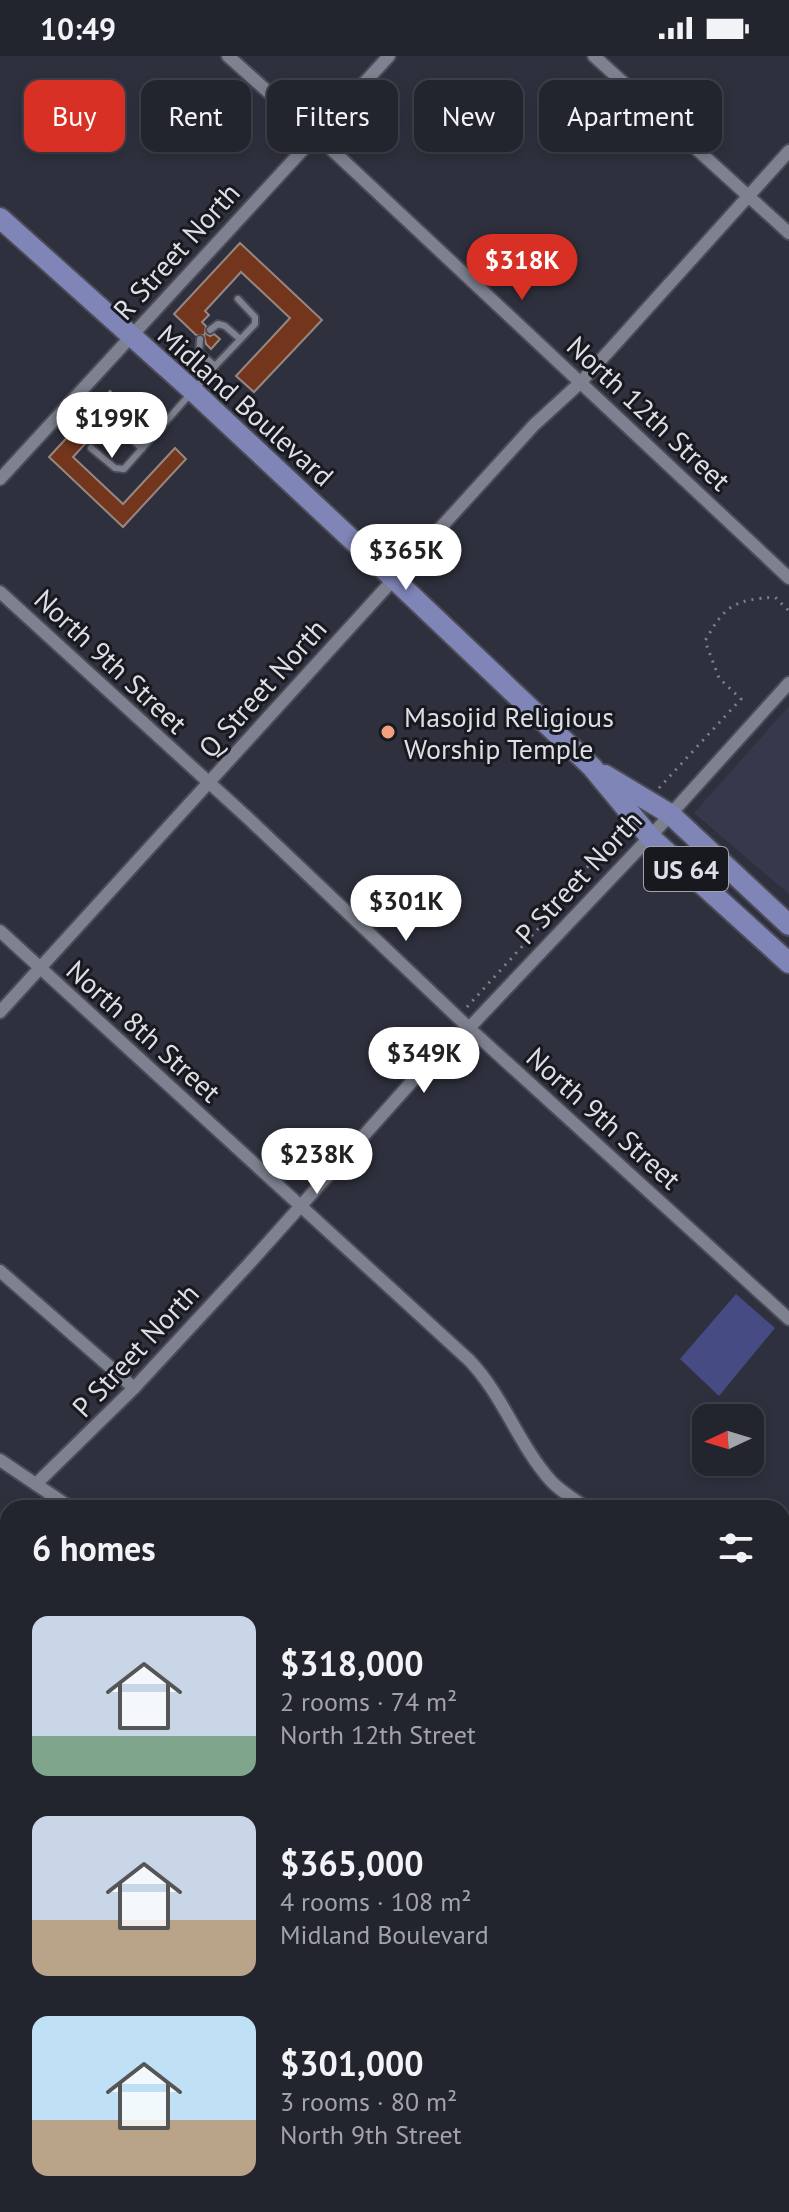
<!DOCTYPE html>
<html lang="en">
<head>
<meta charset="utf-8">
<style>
	body { margin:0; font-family:"PT Sans",sans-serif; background:#2e303a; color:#f1f3f6; height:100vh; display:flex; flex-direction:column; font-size:30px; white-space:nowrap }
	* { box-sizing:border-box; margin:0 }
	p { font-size:26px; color:#a2a4aa }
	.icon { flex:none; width:44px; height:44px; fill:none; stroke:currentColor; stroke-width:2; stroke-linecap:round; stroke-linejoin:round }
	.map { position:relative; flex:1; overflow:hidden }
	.side { position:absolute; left:0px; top:1444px; width:790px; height:712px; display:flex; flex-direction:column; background:#22242e; border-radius:24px 24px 0 0; box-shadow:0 4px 12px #0003,0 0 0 2px #3f414a }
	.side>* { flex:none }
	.banner { position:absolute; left:24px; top:24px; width:742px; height:72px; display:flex; gap:16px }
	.needle { width:52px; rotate:266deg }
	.controls { position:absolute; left:692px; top:1348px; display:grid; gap:16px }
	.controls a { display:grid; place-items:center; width:72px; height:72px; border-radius:16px; background:#22242e; box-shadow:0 4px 12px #0003,0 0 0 2px #3f414a; font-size:40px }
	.price { position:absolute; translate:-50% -68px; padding:0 18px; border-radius:28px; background:#fff; color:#222; font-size:26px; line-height:52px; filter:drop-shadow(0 2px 4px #0008) }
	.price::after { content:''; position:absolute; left:50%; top:48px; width:24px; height:18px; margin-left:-12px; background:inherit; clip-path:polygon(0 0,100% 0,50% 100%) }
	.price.selected { background:#d93025; color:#fff }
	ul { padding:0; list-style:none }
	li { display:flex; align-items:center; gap:24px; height:200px; padding:0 32px }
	li span { display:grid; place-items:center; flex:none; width:224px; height:160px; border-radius:16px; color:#555 }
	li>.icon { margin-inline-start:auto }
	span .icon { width:96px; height:96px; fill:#fffc; stroke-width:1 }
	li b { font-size:34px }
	h2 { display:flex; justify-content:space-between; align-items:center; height:96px; padding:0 32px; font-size:34px }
	.chip { padding:0 28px; border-radius:16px; background:#22242e; box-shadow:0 4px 12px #0003,0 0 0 2px #3f414a; font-size:28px; line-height:72px }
	.chip.selected { background:#d93025; color:#fff }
	.status { display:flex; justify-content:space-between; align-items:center; height:56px; padding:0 40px; background:#22242e; direction:ltr }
	.status svg { height:22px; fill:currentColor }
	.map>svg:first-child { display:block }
	.built { fill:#36394b }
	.green { fill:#464c83 }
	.building { fill:#73361d; stroke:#978780; stroke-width:2 }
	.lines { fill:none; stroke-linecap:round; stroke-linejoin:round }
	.lane-casing { stroke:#4a4b56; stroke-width:10 }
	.street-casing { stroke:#4a4b56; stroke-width:16 }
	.secondary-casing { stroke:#4a4b56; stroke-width:22 }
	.primary-casing { stroke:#4a4b56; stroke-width:24 }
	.path { stroke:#7e808b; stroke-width:3; stroke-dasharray:2 6; stroke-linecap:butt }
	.lane { stroke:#7e818f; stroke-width:6 }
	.street { stroke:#7e818f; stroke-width:12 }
	.secondary { stroke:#7f83a3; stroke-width:18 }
	.primary { stroke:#7f85b7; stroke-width:20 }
	.poi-dot { fill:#f2a080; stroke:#18191e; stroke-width:3 }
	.labels { text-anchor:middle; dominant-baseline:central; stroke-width:6; stroke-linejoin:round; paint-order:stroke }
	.shield { fill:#18191e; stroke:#a2a3aa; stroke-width:2 }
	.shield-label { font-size:26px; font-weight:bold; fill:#dddee6 }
	.street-label { font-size:28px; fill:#dddee6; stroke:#18191e }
	.poi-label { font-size:28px; fill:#dddee6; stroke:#18191e; text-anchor:start }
</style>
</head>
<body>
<div class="status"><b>10:49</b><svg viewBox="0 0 49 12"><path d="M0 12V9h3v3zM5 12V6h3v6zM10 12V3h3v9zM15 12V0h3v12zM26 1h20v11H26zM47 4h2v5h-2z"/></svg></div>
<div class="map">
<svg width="789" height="2156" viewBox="0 0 789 2156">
	<rect width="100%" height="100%" fill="#2e303d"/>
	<g class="built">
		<polygon points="789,650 789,838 694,757"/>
		<polygon points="789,1628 789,2020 782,2029 782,1638"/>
	</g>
	<polygon class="green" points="736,1238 775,1272 719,1340 680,1303"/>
	<g class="building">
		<polygon points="240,187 322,264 254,336 236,320 290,262 241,216 205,255 209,259 202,266 206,270 205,277 210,280 214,278 220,283 211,293 206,288 204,279 196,279 174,258"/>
		<polygon points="110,335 137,360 138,368 146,368 150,371 141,381 136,368 130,368 124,375 110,361 73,401 123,448 175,392 186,403 123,471 49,401"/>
	</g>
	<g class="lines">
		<defs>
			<g id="lane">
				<polyline points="210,274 218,268 225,270 240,283"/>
				<polyline points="200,283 199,296 215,310"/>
				<polyline points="142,364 149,359 162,371"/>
				<polyline points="133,373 132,383 142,393"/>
				<polyline points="91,392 115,412 124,413 215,310 255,268 255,261 238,243"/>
			</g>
			<g id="street">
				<polyline points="228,0 315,78 789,522"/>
				<polyline points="594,0 789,177"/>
				<polyline points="0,423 389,0"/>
				<polyline points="0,536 249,763 469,972 789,1263"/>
				<path d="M 0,875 L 469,1304 C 503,1339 518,1388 551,1425 C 561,1436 575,1443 586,1452"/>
				<polyline points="0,956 534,369 581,326 789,95"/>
				<polyline points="0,1215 134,1332"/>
				<polyline points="0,1404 71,1452"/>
				<polyline points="36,1428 134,1332 247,1210 416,1021 469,972 650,781 789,627"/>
				<polyline points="782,1588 789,1593"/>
				<polyline points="782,1942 789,1947"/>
				<polyline points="0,2012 8,2017"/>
				<polyline points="782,2049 789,2039"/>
				<polyline points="198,2148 210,2156"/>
				<polyline points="403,2156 408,2148"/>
				<polyline points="708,2156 713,2148"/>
			</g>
			<g id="secondary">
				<polyline points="782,1614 789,1604"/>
				<polyline points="0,1713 8,1719"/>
				<polyline points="636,2148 648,2156"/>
			</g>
			<g id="primary">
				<polyline points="0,162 193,335 394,523 592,711 650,781 789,907"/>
				<polyline points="605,719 670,758 789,869"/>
			</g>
		</defs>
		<use href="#lane" class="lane-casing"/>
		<use href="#street" class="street-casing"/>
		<use href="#secondary" class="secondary-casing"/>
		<use href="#primary" class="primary-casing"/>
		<g class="path">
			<path d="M 659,732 L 741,643 L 719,622 L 705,585 C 725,549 734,544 775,541 L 789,555"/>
			<polyline points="467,951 558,851 592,805 621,773"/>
		</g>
		<use href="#lane" class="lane"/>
		<use href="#street" class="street"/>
		<use href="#secondary" class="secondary"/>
		<use href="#primary" class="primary"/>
	</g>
	<circle class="poi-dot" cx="388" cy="676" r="8"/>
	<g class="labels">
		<rect class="shield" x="644" y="791" width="84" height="44" rx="6"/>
		<g class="shield-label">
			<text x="686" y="813">US 64</text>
		</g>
		<g class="street-label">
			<text transform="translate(176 195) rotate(-48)">R Street North</text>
			<text transform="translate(246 349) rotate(42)">Midland Boulevard</text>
			<text transform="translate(649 357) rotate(43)">North 12th Street</text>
			<text transform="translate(111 605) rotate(43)">North 9th Street</text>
			<text transform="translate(262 632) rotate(-48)">Q Street North</text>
			<text transform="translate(578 821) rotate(-47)">P Street North</text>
			<text transform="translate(144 975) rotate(42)">North 8th Street</text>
			<text transform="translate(604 1062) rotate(42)">North 9th Street</text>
			<text transform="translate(135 1294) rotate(-47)">P Street North</text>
		</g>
		<g class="poi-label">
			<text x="404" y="660">Masojid Religious<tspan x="404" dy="32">Worship Temple</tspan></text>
		</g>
	</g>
</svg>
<div class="controls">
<a><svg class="needle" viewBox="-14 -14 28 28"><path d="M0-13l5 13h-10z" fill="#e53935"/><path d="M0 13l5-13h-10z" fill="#a2a4aa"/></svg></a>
</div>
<b class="price selected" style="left:522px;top:246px">$318K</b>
<b class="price" style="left:112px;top:404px">$199K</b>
<b class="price" style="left:406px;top:536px">$365K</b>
<b class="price" style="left:406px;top:887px">$301K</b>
<b class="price" style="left:424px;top:1039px">$349K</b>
<b class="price" style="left:317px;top:1140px">$238K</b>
<div class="banner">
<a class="chip selected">Buy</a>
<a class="chip">Rent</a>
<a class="chip">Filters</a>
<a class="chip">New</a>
<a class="chip">Apartment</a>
</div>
<section class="side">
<h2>6 homes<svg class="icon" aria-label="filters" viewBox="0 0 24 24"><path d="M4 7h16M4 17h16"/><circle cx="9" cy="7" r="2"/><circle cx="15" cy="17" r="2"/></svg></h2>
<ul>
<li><span style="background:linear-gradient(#c9d6e8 75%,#7fa58c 0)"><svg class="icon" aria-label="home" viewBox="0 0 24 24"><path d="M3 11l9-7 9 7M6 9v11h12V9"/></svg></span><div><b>$318,000</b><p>2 rooms · 74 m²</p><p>North 12th Street</p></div></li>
<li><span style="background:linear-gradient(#c9d6e8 65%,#b9a48a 0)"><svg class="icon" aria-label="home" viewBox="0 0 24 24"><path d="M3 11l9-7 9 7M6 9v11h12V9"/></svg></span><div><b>$365,000</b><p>4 rooms · 108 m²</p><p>Midland Boulevard</p></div></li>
<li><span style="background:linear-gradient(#bfe0f5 65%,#b9a48a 0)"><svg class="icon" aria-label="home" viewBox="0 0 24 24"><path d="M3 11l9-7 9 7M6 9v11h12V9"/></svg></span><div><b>$301,000</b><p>3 rooms · 80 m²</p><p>North 9th Street</p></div></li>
</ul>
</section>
</div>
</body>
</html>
